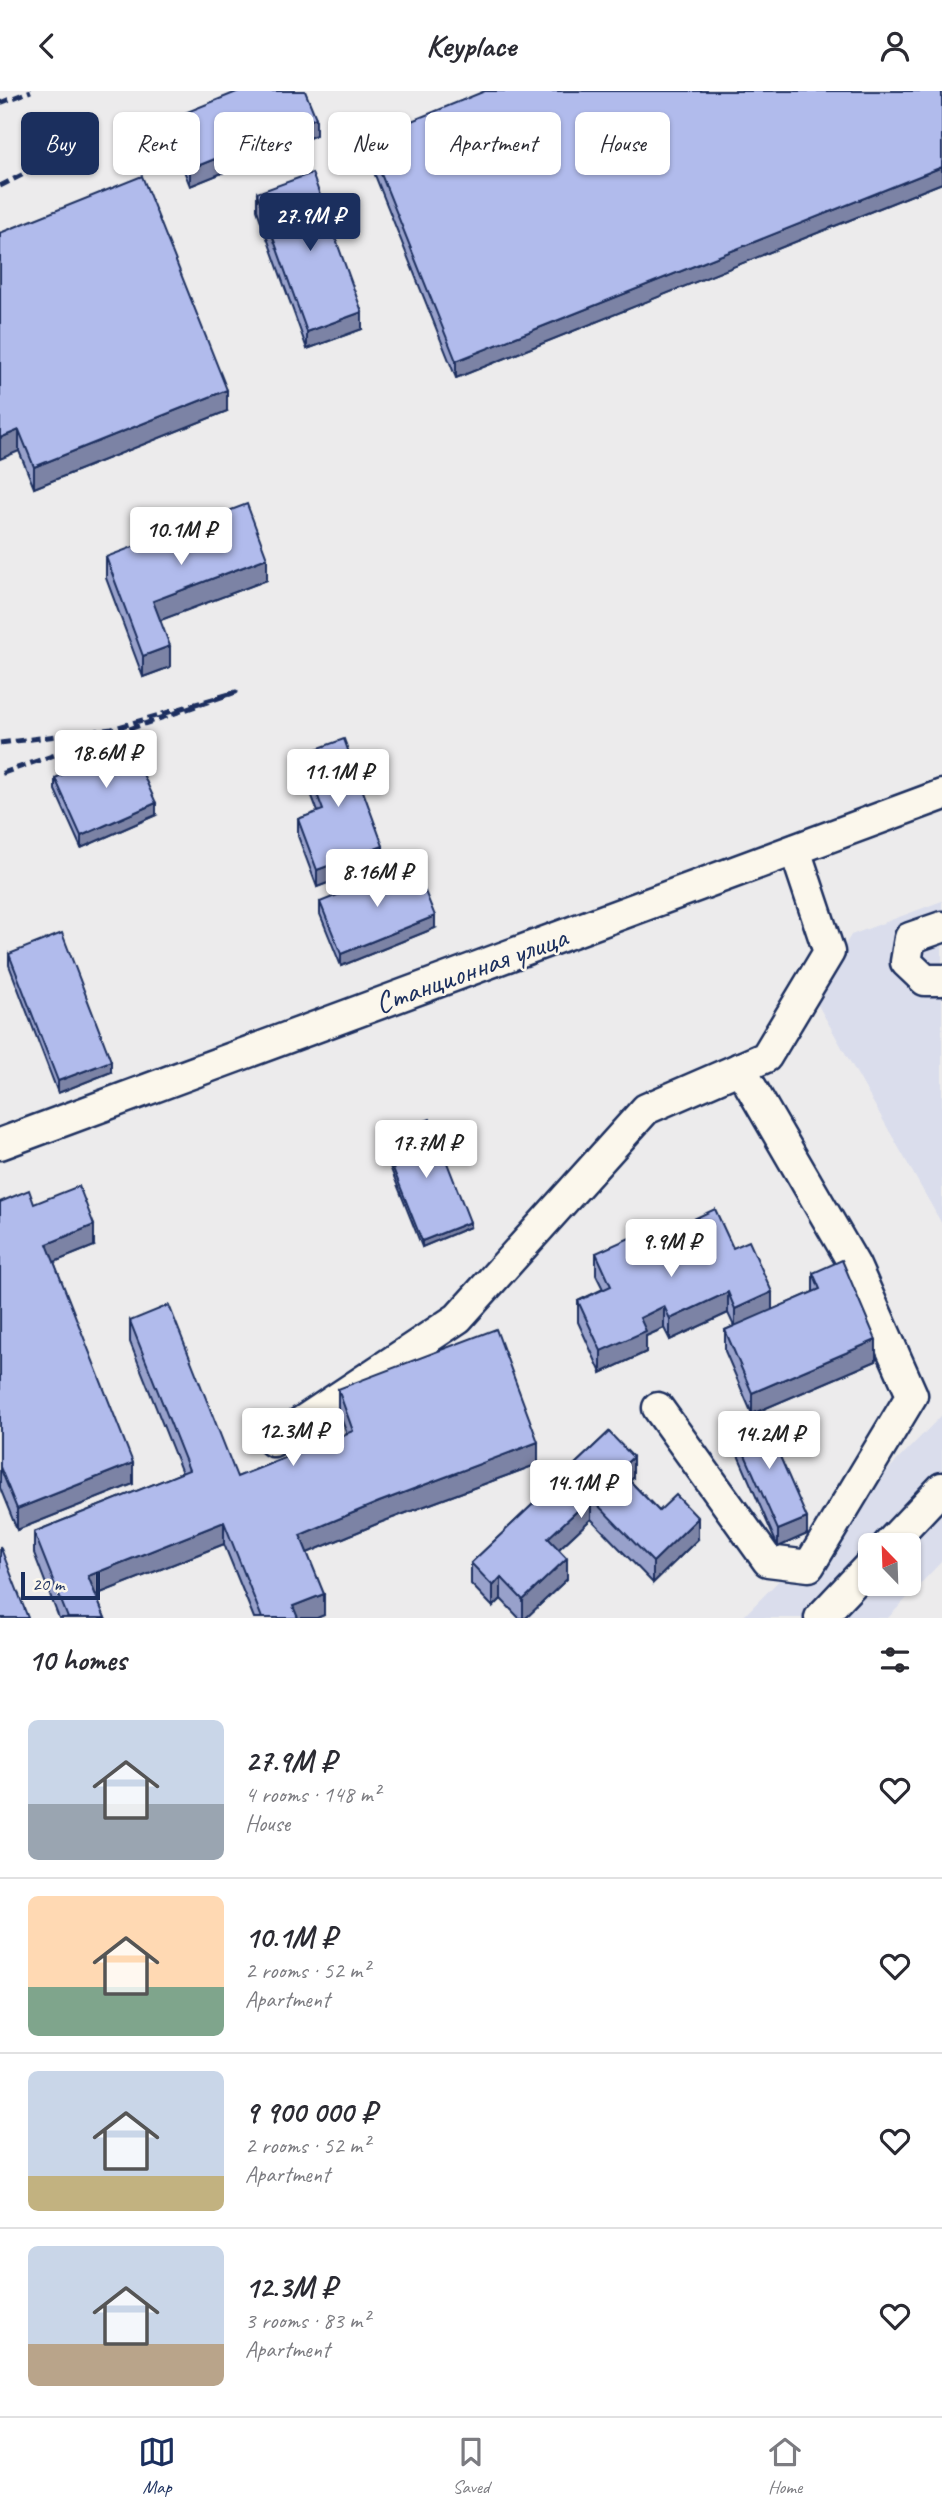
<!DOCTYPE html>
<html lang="en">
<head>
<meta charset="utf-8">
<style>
	body { margin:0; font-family:Caveat,sans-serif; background:#f7f7f7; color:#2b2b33; height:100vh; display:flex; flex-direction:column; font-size:26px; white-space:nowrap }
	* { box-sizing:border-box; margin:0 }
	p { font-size:23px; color:#7c7c81 }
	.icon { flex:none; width:38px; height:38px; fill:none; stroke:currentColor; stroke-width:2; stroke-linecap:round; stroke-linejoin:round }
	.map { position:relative; height:1527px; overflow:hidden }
	.panel { display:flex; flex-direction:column; background:#fff; flex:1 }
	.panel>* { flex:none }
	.top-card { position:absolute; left:21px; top:21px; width:901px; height:63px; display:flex; gap:14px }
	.needle { width:46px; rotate:337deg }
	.buttons { position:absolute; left:858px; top:1442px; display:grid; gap:14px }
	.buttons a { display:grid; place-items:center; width:63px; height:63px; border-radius:10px; background:#fff; box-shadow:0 2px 5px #0004; font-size:35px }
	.scale { position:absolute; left:21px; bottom:18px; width:79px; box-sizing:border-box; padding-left:7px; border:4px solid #1b2f5e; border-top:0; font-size:19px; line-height:24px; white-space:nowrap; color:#1b2f5e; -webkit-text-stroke:5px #fbf7ec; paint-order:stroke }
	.price { position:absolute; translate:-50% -60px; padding:0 16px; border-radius:7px; background:#fff; color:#222; font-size:23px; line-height:46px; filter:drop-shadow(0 2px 4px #0008) }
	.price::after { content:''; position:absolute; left:50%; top:42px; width:21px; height:16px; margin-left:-10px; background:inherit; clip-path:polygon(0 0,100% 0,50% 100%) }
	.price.on { background:#1b2f5e; color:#fff }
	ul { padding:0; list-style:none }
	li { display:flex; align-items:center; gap:21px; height:175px; padding:0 28px }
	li+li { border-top:2px solid #e1e1e2 }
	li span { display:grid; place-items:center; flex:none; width:196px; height:140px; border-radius:10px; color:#555 }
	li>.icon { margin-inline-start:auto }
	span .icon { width:84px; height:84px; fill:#fffc; stroke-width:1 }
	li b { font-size:30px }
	h2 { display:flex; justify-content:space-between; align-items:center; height:84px; padding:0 28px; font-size:30px }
	.chip { padding:0 24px; border-radius:10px; background:#fff; box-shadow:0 2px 5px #0004; font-size:24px; line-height:63px }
	.chip.on { background:#1b2f5e; color:#fff }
	header { display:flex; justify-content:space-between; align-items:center; height:91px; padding:0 28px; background:#fff; font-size:32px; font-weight:800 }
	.tab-bar { display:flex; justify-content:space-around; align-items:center; height:98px; border-top:2px solid #e1e1e2; background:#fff; font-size:19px; color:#7c7c81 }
	.tab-bar a { display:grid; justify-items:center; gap:4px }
	.tab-bar .on { color:#1b2f5e }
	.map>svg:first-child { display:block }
	.built { fill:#daddec; fill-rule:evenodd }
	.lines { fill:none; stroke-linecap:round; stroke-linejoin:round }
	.minor-casing { stroke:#1b2f5e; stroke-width:35 }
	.minor { stroke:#fbf7ec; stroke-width:30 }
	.rail { stroke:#1b2f5e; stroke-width:5; stroke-dasharray:10 5; stroke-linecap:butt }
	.wall { fill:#98a1cb; stroke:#1b2f5e; stroke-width:2 }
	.shaded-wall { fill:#7c83a5; stroke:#1b2f5e; stroke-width:2 }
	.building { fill:#b1bbec; stroke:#1b2f5e; stroke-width:2 }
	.labels { text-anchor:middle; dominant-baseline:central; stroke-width:5; stroke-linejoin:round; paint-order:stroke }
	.street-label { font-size:30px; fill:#1b2f5e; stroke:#fbf7ec }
</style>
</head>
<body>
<header><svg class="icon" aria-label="back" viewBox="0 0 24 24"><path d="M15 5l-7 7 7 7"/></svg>Keyplace<svg class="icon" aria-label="person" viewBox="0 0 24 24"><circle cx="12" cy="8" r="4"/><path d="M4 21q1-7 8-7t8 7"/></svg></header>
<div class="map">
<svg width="942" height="1527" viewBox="0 0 942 1527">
	<rect width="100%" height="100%" fill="#ecebec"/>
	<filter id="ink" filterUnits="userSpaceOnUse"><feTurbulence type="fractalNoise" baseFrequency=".0143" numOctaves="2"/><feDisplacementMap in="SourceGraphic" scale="14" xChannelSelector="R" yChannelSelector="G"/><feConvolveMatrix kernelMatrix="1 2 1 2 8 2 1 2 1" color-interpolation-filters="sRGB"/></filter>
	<g filter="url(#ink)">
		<g class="built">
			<polygon points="942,810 942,1133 814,907 851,844"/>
			<path d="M 942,1324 L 942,1470 L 888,1527 L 742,1527 ZM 870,1454 L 908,1454 L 908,1493 L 870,1493 Z"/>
		</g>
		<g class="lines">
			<defs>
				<g id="minor">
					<polyline points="942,836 910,847 906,871 925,889 942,889"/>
					<polyline points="0,1053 942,704"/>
					<polyline points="658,1317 768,1470 809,1475 912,1304 855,1175 740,977"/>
					<polyline points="273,1350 458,1227 646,1018 766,966 829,861 795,759"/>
					<polyline points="888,1454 942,1397"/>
					<polyline points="820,1527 870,1474"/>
				</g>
			</defs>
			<use href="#minor" class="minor-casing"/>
			<use href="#minor" class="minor"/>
			<g class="rail">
				<polyline points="0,12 31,0"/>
				<polyline points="0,95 73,58"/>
				<polyline points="0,652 112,638 236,601 0,683"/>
			</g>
		</g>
		<g class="wall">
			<polygon points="942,0 942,92 456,287 367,64 367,48"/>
			<polygon points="170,28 316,44 190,95 170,44"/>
			<polygon points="257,102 362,238 307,258 257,119"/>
			<polygon points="0,142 227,320 34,397 19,360"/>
			<polygon points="106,466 267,489 160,529 170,576 143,586 106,487"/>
			<polygon points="302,663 383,771 317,796 298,745 298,728 318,721 302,679"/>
			<polygon points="55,687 156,724 81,757 55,699"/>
			<polygon points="320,811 435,837 341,875 320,823"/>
			<polygon points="9,863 111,981 58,1002 9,874"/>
			<polygon points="381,1047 470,1136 422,1156 381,1053"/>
			<polygon points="0,1111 34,1113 94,1155 54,1171 133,1393 17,1439 0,1397"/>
			<polygon points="681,1134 733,1157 772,1219 813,1201 813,1182 876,1270 752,1323 725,1260 725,1239 734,1235 728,1222 670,1249 664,1237 646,1245 646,1261 601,1282 578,1231 578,1210 603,1198 596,1184 596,1162 642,1164 681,1145"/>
			<polygon points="130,1230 237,1386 347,1343 338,1319 338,1298 538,1373 379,1432 307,1462 324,1524 317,1527 254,1527 224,1453 95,1504 105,1527 59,1527 34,1462 34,1441 182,1382 130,1251"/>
			<polygon points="731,1332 807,1443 778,1456 731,1348"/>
			<polygon points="609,1341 633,1387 630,1390 659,1420 698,1448 653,1492 591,1428 559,1458 567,1488 526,1527 519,1527 501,1508 493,1516 471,1493 471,1472"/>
		</g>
		<g class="shaded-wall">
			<polygon points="316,27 316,44 190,95 190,78"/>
			<polygon points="942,76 942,92 456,287 456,270"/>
			<polygon points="362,221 362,238 307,258 307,241"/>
			<polygon points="227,299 227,320 34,397 34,376"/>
			<polygon points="19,339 19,360 0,368 0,347"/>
			<polygon points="267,467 267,489 153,532 153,510"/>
			<polygon points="170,555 170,576 143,586 143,565"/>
			<polygon points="156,712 156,724 81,757 81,745"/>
			<polygon points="383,755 383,771 317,796 317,779"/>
			<polygon points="435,825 435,837 341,875 341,863"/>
			<polygon points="111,970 111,981 58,1002 58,990"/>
			<polygon points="470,1131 470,1136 422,1156 422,1150"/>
			<polygon points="94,1134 94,1155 47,1174 47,1153"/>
			<polygon points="728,1201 728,1222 670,1249 670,1228"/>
			<polygon points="772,1201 772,1222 735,1239 735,1218"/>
			<polygon points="664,1215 664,1237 646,1245 646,1261 601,1282 601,1260 640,1227"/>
			<polygon points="876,1249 876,1270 752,1323 752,1302"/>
			<polygon points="538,1351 538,1373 379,1432 300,1465 300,1444 379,1411"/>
			<polygon points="633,1366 633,1387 619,1400 619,1379"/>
			<polygon points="133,1372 133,1393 17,1439 17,1418"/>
			<polygon points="591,1407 591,1428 548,1468 548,1447"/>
			<polygon points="698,1427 698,1448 653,1492 653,1471"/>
			<polygon points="807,1427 807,1443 778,1456 778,1439"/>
			<polygon points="224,1431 224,1453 88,1507 88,1485"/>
			<polygon points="567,1467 567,1488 526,1527 523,1527 523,1509"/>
			<polygon points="501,1486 501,1508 493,1516 493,1495"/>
			<polygon points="324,1503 324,1524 317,1527 293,1527 293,1515"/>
		</g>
		<g class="building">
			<polygon points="239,0 305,0 316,27 190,78 170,28"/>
			<polygon points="485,0 942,0 942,76 456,270 367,48"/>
			<polygon points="312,82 362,221 307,241 257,102"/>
			<polygon points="142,85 227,299 34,376 19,339 0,347 0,142"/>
			<polygon points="247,413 267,467 153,510 170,555 143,565 106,466"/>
			<polygon points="344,648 383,755 317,779 298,728 323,719 302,663"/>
			<polygon points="130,654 156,712 81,745 55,687"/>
			<polygon points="414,773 435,825 341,863 320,811"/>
			<polygon points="62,842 111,970 58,990 9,863"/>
			<polygon points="430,1028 470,1131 422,1150 381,1047"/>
			<polygon points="79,1095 94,1134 47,1153 133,1372 17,1418 0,1376 0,1111 29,1099 34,1113"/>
			<polygon points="715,1118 733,1157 749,1150 772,1201 735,1218 728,1201 670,1228 664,1215 640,1227 646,1240 601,1260 578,1210 611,1195 596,1162 634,1145 642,1164 686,1143 681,1134"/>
			<polygon points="842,1169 876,1249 752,1302 725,1239 820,1198 813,1182"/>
			<polygon points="169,1214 237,1386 353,1340 338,1298 496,1238 538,1351 379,1411 300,1444 324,1503 293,1515 298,1527 262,1527 224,1431 88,1485 105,1527 68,1527 34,1441 189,1379 130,1230"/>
			<polygon points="760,1320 807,1427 778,1439 731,1332"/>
			<polygon points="609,1341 633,1366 619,1379 659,1420 676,1404 698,1427 653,1471 591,1407 548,1447 567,1467 523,1509 501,1486 493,1495 471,1472"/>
			<polygon points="0,1455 28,1527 0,1527"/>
		</g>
	</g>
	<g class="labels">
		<g class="street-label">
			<text transform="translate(471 879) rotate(-20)">Станционная улица</text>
		</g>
	</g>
</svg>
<div class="buttons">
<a><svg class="needle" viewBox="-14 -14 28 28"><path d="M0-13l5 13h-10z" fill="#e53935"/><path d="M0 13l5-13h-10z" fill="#7c7c81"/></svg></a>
</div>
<div class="scale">20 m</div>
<b class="price on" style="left:310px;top:162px">27.9M ₽</b>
<b class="price" style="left:181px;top:476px">10.1M ₽</b>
<b class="price" style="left:106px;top:699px">18.6M ₽</b>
<b class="price" style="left:338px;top:718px">11.1M ₽</b>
<b class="price" style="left:377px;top:818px">8.16M ₽</b>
<b class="price" style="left:426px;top:1089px">17.7M ₽</b>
<b class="price" style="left:671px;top:1188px">9.9M ₽</b>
<b class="price" style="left:293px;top:1377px">12.3M ₽</b>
<b class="price" style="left:769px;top:1380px">14.2M ₽</b>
<b class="price" style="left:581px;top:1429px">14.1M ₽</b>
<div class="top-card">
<a class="chip on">Buy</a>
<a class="chip">Rent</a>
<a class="chip">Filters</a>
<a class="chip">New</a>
<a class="chip">Apartment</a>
<a class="chip">House</a>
</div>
</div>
<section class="panel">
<h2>10 homes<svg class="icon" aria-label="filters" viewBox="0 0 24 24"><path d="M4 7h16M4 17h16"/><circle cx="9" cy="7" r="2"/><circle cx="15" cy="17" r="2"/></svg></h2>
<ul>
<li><span style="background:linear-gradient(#c9d6e8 60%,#9aa5b1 0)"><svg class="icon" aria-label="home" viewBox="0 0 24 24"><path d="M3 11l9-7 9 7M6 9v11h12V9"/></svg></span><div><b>27.9M ₽</b><p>4 rooms · 148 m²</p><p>House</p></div><svg class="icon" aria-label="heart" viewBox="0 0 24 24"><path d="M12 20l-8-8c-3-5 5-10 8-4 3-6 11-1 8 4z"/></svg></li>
<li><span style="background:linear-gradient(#ffd9b3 65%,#7fa58c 0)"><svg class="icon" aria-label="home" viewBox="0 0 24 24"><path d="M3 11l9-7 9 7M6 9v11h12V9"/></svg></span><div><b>10.1M ₽</b><p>2 rooms · 52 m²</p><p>Apartment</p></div><svg class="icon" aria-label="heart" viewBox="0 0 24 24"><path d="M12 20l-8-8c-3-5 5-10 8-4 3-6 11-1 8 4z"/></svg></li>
<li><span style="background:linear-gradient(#c9d6e8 75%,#c2b280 0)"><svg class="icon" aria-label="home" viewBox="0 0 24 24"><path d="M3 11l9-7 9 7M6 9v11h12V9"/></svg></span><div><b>9 900 000 ₽</b><p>2 rooms · 52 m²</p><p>Apartment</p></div><svg class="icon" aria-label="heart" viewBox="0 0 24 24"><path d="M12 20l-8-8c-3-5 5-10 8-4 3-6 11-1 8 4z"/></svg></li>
<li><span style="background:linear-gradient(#c9d6e8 70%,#b9a48a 0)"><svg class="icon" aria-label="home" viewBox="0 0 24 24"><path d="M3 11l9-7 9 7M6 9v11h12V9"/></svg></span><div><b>12.3M ₽</b><p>3 rooms · 83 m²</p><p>Apartment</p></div><svg class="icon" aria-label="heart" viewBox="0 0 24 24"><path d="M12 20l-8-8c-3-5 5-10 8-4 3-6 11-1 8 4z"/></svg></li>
</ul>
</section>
<nav class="tab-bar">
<a class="on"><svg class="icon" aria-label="map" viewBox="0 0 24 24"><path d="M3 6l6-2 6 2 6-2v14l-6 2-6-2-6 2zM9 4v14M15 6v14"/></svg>Map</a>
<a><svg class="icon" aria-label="saved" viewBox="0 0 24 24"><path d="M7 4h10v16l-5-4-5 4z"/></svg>Saved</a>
<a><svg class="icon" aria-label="home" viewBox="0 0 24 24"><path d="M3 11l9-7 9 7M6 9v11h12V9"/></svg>Home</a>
</nav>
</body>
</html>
